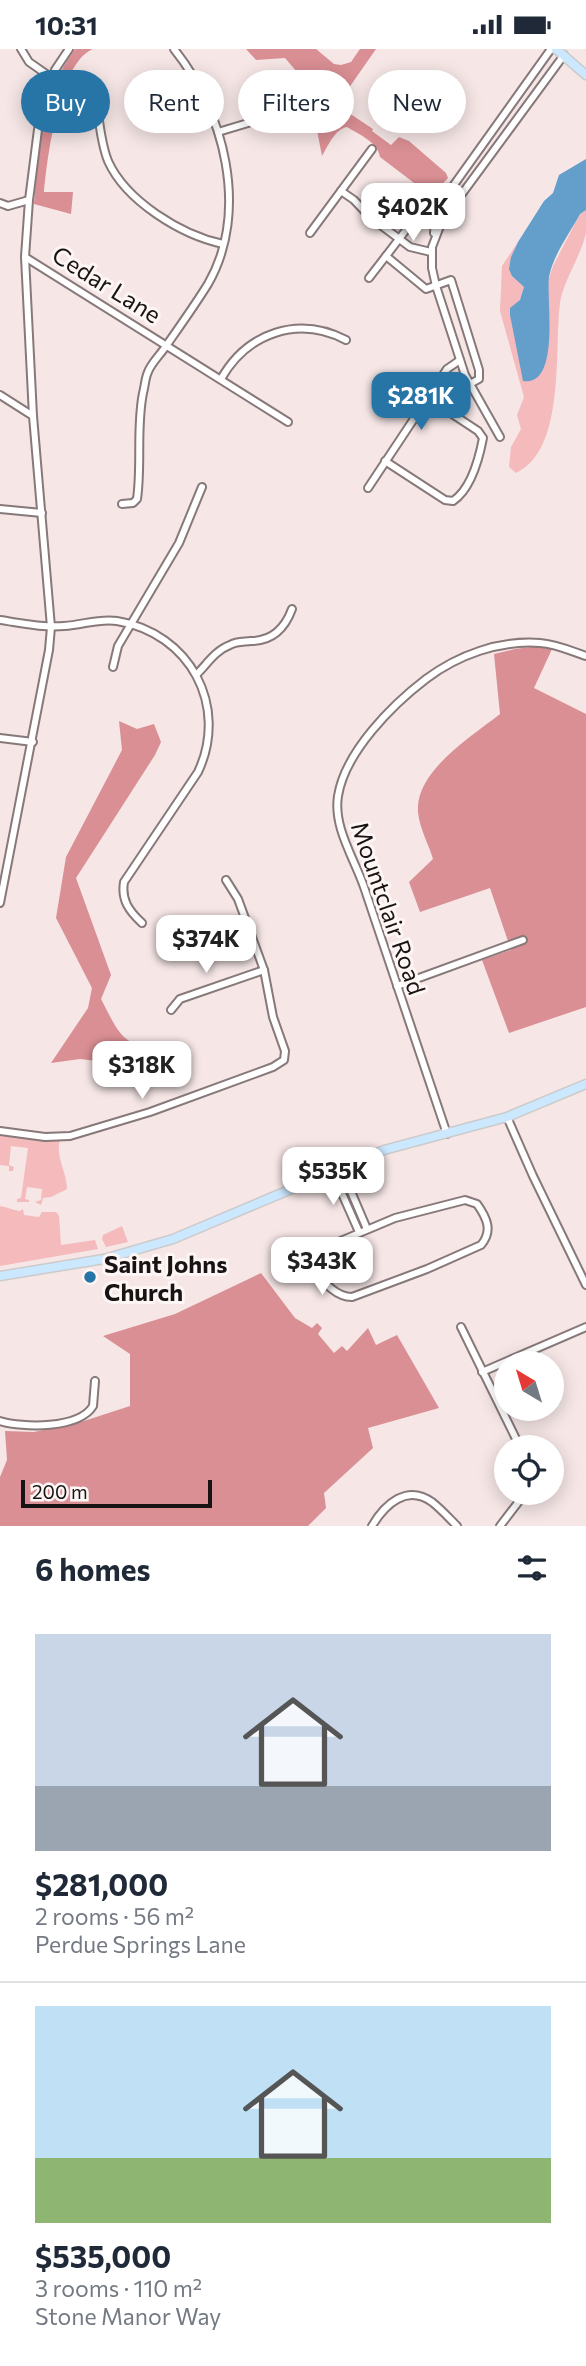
<!DOCTYPE html>
<html lang="en">
<head>
<meta charset="utf-8">
<style>
	body { margin:0; font-family:Commissioner,sans-serif; background:#f6f6f7; color:#1f2937; height:100vh; display:flex; flex-direction:column; font-size:26px; white-space:nowrap }
	* { box-sizing:border-box; margin:0 }
	p { font-size:23px; color:#747a83 }
	.icon { flex:none; width:38px; height:38px; fill:none; stroke:currentColor; stroke-width:2; stroke-linecap:round; stroke-linejoin:round }
	.map { position:relative; height:1477px; overflow:hidden }
	.side { display:flex; flex-direction:column; background:#fff; flex:1 }
	.side>* { flex:none }
	.banner { position:absolute; left:21px; top:21px; width:544px; height:63px; display:flex; gap:14px }
	.needle { width:46px; rotate:322deg }
	.controls { position:absolute; left:494px; top:1302px; display:grid; gap:14px }
	.controls a { display:grid; place-items:center; width:70px; height:70px; border-radius:50%; background:#fff; box-shadow:0 4px 18px #0003; font-size:35px }
	.scale { position:absolute; left:21px; bottom:18px; width:191px; box-sizing:border-box; padding-left:7px; border:4px solid #191414; border-top:0; font-size:19px; line-height:24px; white-space:nowrap; color:#191414; -webkit-text-stroke:5px #fef5f5; paint-order:stroke }
	.price { position:absolute; translate:-50% -60px; padding:0 16px; border-radius:14px; background:#fff; color:#222; font-size:23px; line-height:46px; filter:drop-shadow(0 2px 4px #0008) }
	.price::after { content:''; position:absolute; left:50%; top:42px; width:21px; height:16px; margin-left:-10px; background:inherit; clip-path:polygon(0 0,100% 0,50% 100%) }
	.price.active { background:#2774a6; color:#fff }
	ul { padding:0; list-style:none }
	li { display:grid; align-content:center; gap:14px; height:371px; padding:0 35px }
	li+li { border-top:2px solid #e0e1e3 }
	li span { display:grid; place-items:center; height:217px; border-radius:0px; color:#555 }
	li>.icon { margin-inline-start:auto }
	span .icon { width:126px; height:126px; fill:#fffc; stroke-width:1 }
	li b { font-size:30px }
	h2 { display:flex; justify-content:space-between; align-items:center; height:84px; padding:0 35px; font-size:30px }
	.tag { padding:0 24px; border-radius:32px; background:#fff; box-shadow:0 4px 18px #0003; font-size:24px; line-height:63px }
	.tag.active { background:#2774a6; color:#fff }
	.status { display:flex; justify-content:space-between; align-items:center; height:49px; padding:0 35px; background:#fff; direction:ltr }
	.status svg { height:19px; fill:currentColor }
	.map>svg:first-child { display:block }
	.green { fill:#f4babc }
	.forest { fill:#d98f94 }
	.water { fill:#649eca }
	.lines { fill:none; stroke-linecap:round; stroke-linejoin:round }
	.minor-casing { stroke:#877979; stroke-width:10 }
	.major-casing { stroke:#cccbcb; stroke-width:11 }
	.minor { stroke:#fff; stroke-width:6 }
	.major { stroke:#cbe8fe; stroke-width:8 }
	.poi-dot { fill:#2774a6; stroke:#fef5f5; stroke-width:2.5 }
	.labels { text-anchor:middle; dominant-baseline:central; stroke-width:6; stroke-linejoin:round; paint-order:stroke }
	.street-label { font-size:24px; fill:#191414; stroke:#fef5f5 }
	.poi-label { font-size:24px; font-weight:bold; fill:#191414; stroke:#fef5f5; text-anchor:start }
</style>
</head>
<body>
<div class="status"><b>10:31</b><svg viewBox="0 0 49 12"><path d="M0 12V9h3v3zM5 12V6h3v6zM10 12V3h3v9zM15 12V0h3v12zM26 1h20v11H26zM47 4h2v5h-2z"/></svg></div>
<div class="map">
<svg width="586" height="1477" viewBox="0 0 586 1477">
	<rect width="100%" height="100%" fill="#f6e6e6"/>
	<g class="green">
		<path d="M 586,161 C 586,168 586,176 586,183 C 583,203 563,232 560,254 C 554,300 566,401 516,424 L 509,418 L 511,398 L 521,380 L 517,366 L 524,348 L 500,262 L 502,217 L 518,193 L 511,208 L 512,227 L 524,238 L 520,251 L 510,259 L 549,229 L 553,217 L 580,165 Z"/>
		<path d="M 0,1086 L 60,1091 C 55,1107 67,1124 67,1140 L 51,1148 L 43,1149 L 41,1156 L 35,1153 L 41,1151 L 42,1140 L 27,1138 L 25,1150 L 29,1151 L 29,1153 L 17,1153 L 17,1150 L 21,1149 L 28,1099 L 11,1097 L 9,1116 L 14,1118 L 13,1122 L 9,1122 L 9,1117 L 0,1116 Z"/>
		<path d="M 0,1157 C 7,1158 12,1161 20,1162 L 23,1160 L 24,1166 L 39,1168 L 42,1163 L 56,1163 L 59,1167 L 61,1196 L 95,1191 L 98,1200 L 0,1217 Z"/>
		<polygon points="122,1177 128,1193 106,1198 102,1190 103,1186"/>
	</g>
	<g class="forest">
		<path d="M 75,0 L 93,0 C 59,13 47,110 44,143 L 73,143 L 71,165 L 34,155 C 39,97 40,48 75,0 Z"/>
		<path d="M 246,0 L 316,0 L 334,15 L 341,16 L 351,13 L 360,0 L 376,0 L 337,56 L 373,80 L 372,82 L 391,96 L 399,88 L 409,92 L 446,124 L 448,129 L 435,143 L 426,143 L 380,108 C 378,93 358,85 347,78 C 335,80 328,97 322,107 L 308,36 L 285,9 L 256,11 Z"/>
		<path d="M 538,597 L 552,600 L 534,639 L 586,665 L 586,958 L 509,984 L 482,911 L 511,901 L 490,839 L 420,863 L 409,833 L 433,810 C 429,796 419,778 418,763 C 415,722 471,688 500,665 L 494,605 L 515,600 Z"/>
		<path d="M 119,672 L 137,680 L 154,675 L 161,693 L 155,706 L 76,829 L 111,926 L 101,950 C 122,991 123,997 170,1002 L 123,1015 L 80,1010 L 51,1014 L 88,959 L 92,939 L 56,869 L 66,808 L 122,701 Z"/>
		<polygon points="261,1224 295,1269 312,1279 317,1274 322,1279 318,1285 334,1304 342,1297 347,1302 368,1279 376,1296 397,1286 439,1359 368,1379 373,1399 324,1444 326,1459 308,1477 0,1477 0,1428 7,1411 5,1382 34,1383 84,1372 130,1357 130,1305 103,1287 175,1265"/>
	</g>
	<path class="water" d="M 586,110 L 586,161 L 580,165 C 570,184 553,206 549,228 C 546,249 561,338 523,332 L 510,266 L 510,259 L 520,251 L 524,238 L 512,227 L 509,220 L 511,208 L 518,193 L 544,152 L 553,144 L 559,126 Z"/>
	<g class="lines">
		<defs>
			<g id="minor">
				<polyline points="21,0 29,13 52,29"/>
				<path d="M 98,64 C 100,80 102,97 108,112 C 126,152 181,186 223,195"/>
				<polyline points="218,83 258,71"/>
				<polyline points="341,142 354,151 370,168 410,198 431,203"/>
				<polyline points="0,154 8,157 29,151"/>
				<polyline points="450,162 429,154 425,156 386,207 426,240 451,231 479,321 479,330 470,335"/>
				<polyline points="310,184 372,100"/>
				<polyline points="434,184 435,172 446,147 551,0"/>
				<polyline points="25,208 288,373"/>
				<polyline points="369,229 386,207"/>
				<path d="M 221,330 C 247,284 298,266 346,291"/>
				<polyline points="0,346 33,367"/>
				<polyline points="500,388 465,326 436,237 432,219 432,198 442,172 564,6"/>
				<path d="M 385,412 L 445,451 L 453,452 C 471,440 479,410 483,389 L 478,382 L 428,349"/>
				<polyline points="368,439 447,320 460,311"/>
				<path d="M 122,455 L 133,454 L 137,450 C 142,415 136,379 143,344 C 145,337 145,329 148,323 C 151,314 161,305 166,297 C 180,277 195,256 208,235 C 250,162 224,62 174,0"/>
				<polyline points="0,460 42,464"/>
				<path d="M 0,571 C 21,574 43,579 64,577 C 83,576 99,569 117,572 C 190,584 229,657 198,723 L 124,833 C 121,851 129,862 142,874"/>
				<polyline points="113,618 118,597 179,494 202,438"/>
				<path d="M 197,625 C 207,615 216,601 230,596 C 237,592 244,593 251,592 C 272,592 285,579 292,560"/>
				<polyline points="0,689 33,693"/>
				<polyline points="0,854 49,601 51,578 33,367 25,208 29,151 41,57 55,21 69,0"/>
				<polyline points="397,937 523,891"/>
				<polyline points="171,961 180,950 264,921"/>
				<polyline points="507,1068 533,1127 586,1236"/>
				<polyline points="0,1082 45,1088 70,1087 150,1063 273,1018 284,1011 285,1002 273,968 264,921 238,850 226,831"/>
				<path d="M 447,1085 C 419,1003 392,920 364,838 C 354,809 333,778 338,747 C 345,703 392,656 426,630 C 458,606 499,591 540,594 C 556,595 571,602 586,607"/>
				<polyline points="341,1119 367,1180"/>
				<polyline points="332,1122 359,1183"/>
				<path d="M 465,1151 L 477,1155 C 487,1169 493,1182 481,1196 L 427,1220 L 352,1248 C 337,1248 323,1234 316,1221 L 316,1210 L 318,1205 L 331,1196 L 395,1169 Z"/>
				<polyline points="461,1278 520,1398"/>
				<polyline points="482,1323 586,1278"/>
				<path d="M 0,1372 C 23,1379 79,1380 93,1357 L 95,1332"/>
				<path d="M 372,1477 C 385,1455 407,1435 432,1453 C 441,1460 449,1469 457,1477"/>
				<polyline points="500,1477 520,1451 522,1444"/>
			</g>
			<g id="major">
				<polyline points="556,0 586,26"/>
				<polyline points="0,1227 104,1210 173,1190 384,1101 507,1068 586,1035"/>
			</g>
		</defs>
		<use href="#minor" class="minor-casing"/>
		<use href="#major" class="major-casing"/>
		<use href="#minor" class="minor"/>
		<use href="#major" class="major"/>
	</g>
	<circle class="poi-dot" cx="90" cy="1228" r="7"/>
	<g class="labels">
		<g class="street-label">
			<text transform="translate(107 235) rotate(32)">Cedar Lane</text>
			<text transform="translate(389 859) rotate(71)">Mountclair Road</text>
		</g>
		<g class="poi-label">
			<text x="104" y="1214">Saint Johns<tspan x="104" dy="28">Church</tspan></text>
		</g>
	</g>
</svg>
<div class="controls">
<a><svg class="needle" viewBox="-14 -14 28 28"><path d="M0-13l5 13h-10z" fill="#e53935"/><path d="M0 13l5-13h-10z" fill="#747a83"/></svg></a>
<a><svg class="icon" aria-label="locate" viewBox="0 0 24 24"><circle cx="12" cy="12" r="6"/><path d="M12 2v4M12 18v4M2 12h4M18 12h4"/></svg></a>
</div>
<div class="scale">200 m</div>
<b class="price" style="left:413px;top:194px">$402K</b>
<b class="price active" style="left:421px;top:383px">$281K</b>
<b class="price" style="left:206px;top:926px">$374K</b>
<b class="price" style="left:142px;top:1052px">$318K</b>
<b class="price" style="left:333px;top:1158px">$535K</b>
<b class="price" style="left:322px;top:1248px">$343K</b>
<div class="banner">
<a class="tag active">Buy</a>
<a class="tag">Rent</a>
<a class="tag">Filters</a>
<a class="tag">New</a>
</div>
</div>
<section class="side">
<h2>6 homes<svg class="icon" aria-label="filters" viewBox="0 0 24 24"><path d="M4 7h16M4 17h16"/><circle cx="9" cy="7" r="2"/><circle cx="15" cy="17" r="2"/></svg></h2>
<ul>
<li><span style="background:linear-gradient(#c9d6e8 70%,#9aa5b1 0)"><svg class="icon" aria-label="home" viewBox="0 0 24 24"><path d="M3 11l9-7 9 7M6 9v11h12V9"/></svg></span><div><b>$281,000</b><p>2 rooms · 56 m²</p><p>Perdue Springs Lane</p></div></li>
<li><span style="background:linear-gradient(#bfe0f5 70%,#8fb573 0)"><svg class="icon" aria-label="home" viewBox="0 0 24 24"><path d="M3 11l9-7 9 7M6 9v11h12V9"/></svg></span><div><b>$535,000</b><p>3 rooms · 110 m²</p><p>Stone Manor Way</p></div></li>
</ul>
</section>
</body>
</html>
